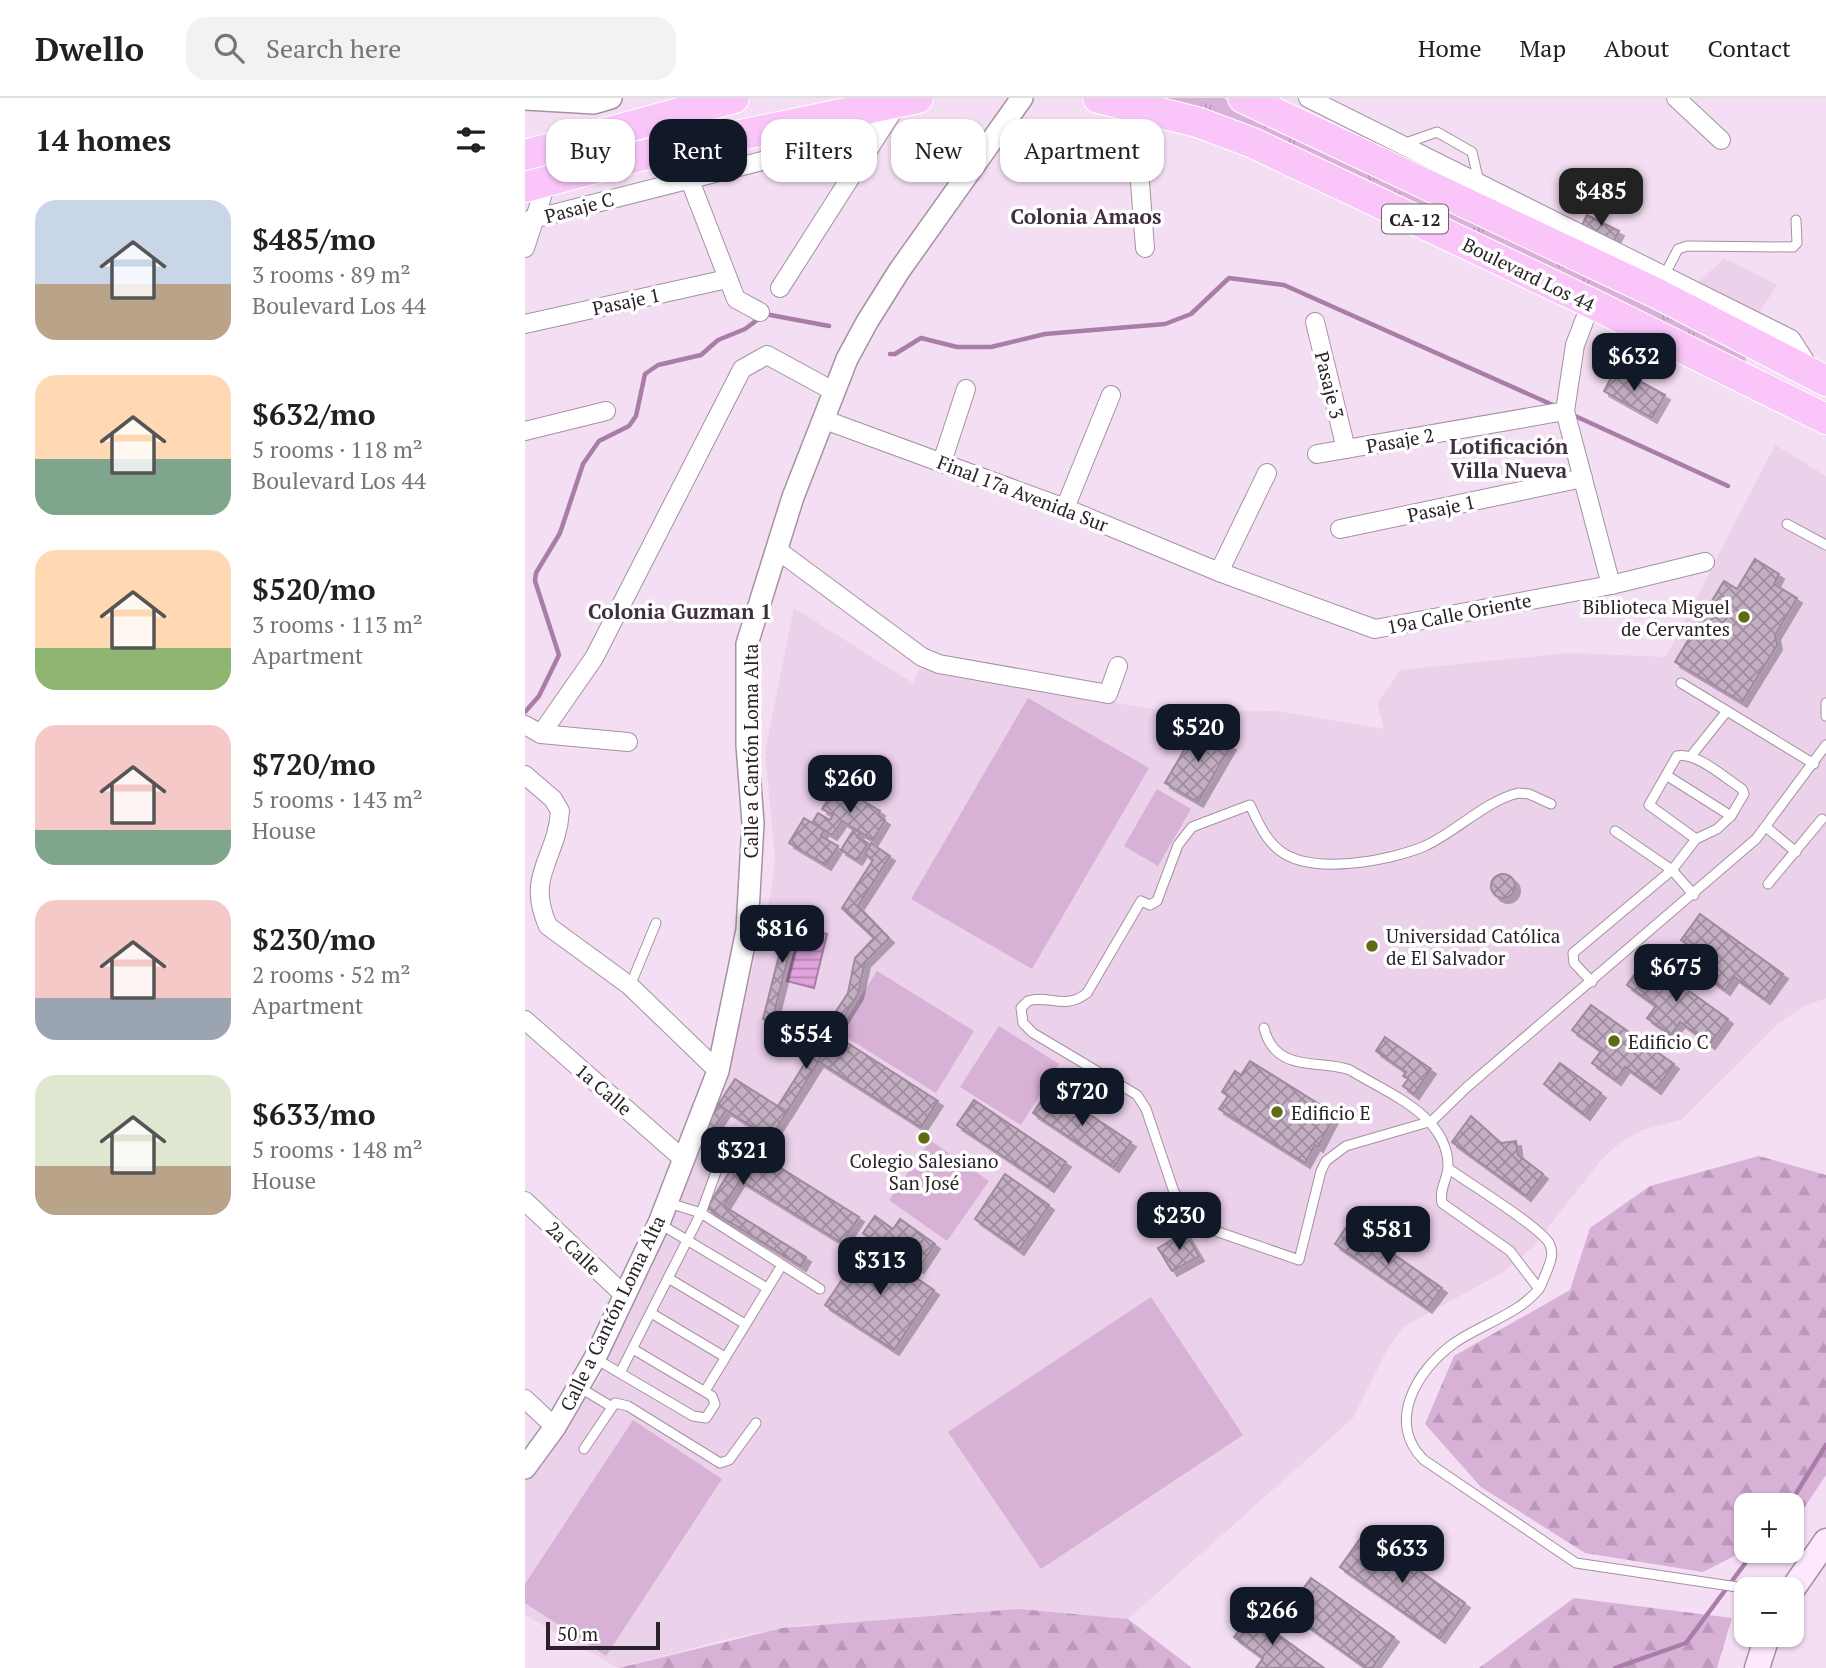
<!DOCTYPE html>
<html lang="en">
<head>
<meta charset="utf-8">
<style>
	body { margin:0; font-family:"PT Serif",serif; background:#f2f2f2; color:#202124; height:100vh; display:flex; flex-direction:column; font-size:26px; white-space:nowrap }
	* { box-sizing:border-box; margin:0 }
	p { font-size:23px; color:#757577 }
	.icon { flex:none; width:38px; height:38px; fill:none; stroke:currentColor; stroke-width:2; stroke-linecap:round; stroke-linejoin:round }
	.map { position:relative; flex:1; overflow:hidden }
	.drawer { display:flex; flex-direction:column; background:#fff; width:525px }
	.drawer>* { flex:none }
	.banner { position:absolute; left:21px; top:21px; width:665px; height:63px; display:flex; gap:14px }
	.fabs { position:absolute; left:1209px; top:1395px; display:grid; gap:14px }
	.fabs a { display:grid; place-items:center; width:70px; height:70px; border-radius:14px; background:#fff; box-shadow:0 2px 5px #0004; font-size:35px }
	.scale { position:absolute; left:21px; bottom:18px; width:114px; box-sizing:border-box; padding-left:7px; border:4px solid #2a2229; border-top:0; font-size:19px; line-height:24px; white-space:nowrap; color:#2a2229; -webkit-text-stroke:5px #fff; paint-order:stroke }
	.price { position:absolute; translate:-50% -60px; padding:0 16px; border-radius:14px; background:#111827; color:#fff; font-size:23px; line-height:46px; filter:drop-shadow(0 2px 4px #0008) }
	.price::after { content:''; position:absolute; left:50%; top:42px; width:21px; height:16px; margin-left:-10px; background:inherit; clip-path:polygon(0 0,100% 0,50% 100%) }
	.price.current { background:#222; color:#fff }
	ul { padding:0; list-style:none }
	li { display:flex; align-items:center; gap:21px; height:175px; padding:0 35px }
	li span { display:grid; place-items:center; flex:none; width:196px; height:140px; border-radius:21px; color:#555 }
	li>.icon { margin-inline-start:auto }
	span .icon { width:84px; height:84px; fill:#fffc; stroke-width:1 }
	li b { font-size:30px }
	h2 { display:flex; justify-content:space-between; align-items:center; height:84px; padding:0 35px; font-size:30px }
	.tag { padding:0 24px; border-radius:21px; background:#fff; box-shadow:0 2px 5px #0004; font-size:24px; line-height:63px }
	.tag.current { background:#111827; color:#fff }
	header { display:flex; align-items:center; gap:42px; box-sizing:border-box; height:98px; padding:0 35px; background:#fff; border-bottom:2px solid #e0e0e0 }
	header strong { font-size:33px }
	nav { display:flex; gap:38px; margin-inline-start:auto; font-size:24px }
	.search { width:490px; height:63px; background:#f2f2f2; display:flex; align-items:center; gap:18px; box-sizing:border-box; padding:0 24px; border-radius:21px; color:#757577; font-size:26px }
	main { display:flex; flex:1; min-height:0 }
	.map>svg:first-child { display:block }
	.built { fill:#ecd1eb }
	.grass { fill:url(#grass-tufts) }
	.forest { fill:url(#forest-firs) }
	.green { fill:#d8b1d7 }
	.water { fill:url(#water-rules); stroke:#a97da7; stroke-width:2 }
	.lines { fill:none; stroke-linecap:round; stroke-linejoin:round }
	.stream { stroke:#a97da7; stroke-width:4.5 }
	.building { fill:url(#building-cross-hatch); stroke:#9e8a9d; stroke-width:2; filter:url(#shadow) }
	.service-casing { stroke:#a591a4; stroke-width:11 }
	.minor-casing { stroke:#a591a4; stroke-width:20 }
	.tertiary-casing { stroke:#a591a4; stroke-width:24 }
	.secondary-casing { stroke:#a591a4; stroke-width:27 }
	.trunk-casing { stroke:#fff; stroke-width:32 }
	.service { stroke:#fff; stroke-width:9 }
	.minor { stroke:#fff; stroke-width:18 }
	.tertiary { stroke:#fff; stroke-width:21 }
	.secondary { stroke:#fde9fd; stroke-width:24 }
	.trunk { stroke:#fac6fa; stroke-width:30 }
	.poi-dot { fill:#5f6b12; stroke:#fff; stroke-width:2.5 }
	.labels { text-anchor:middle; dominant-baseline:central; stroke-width:7; stroke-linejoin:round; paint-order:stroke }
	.shield { fill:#fff; stroke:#6a6469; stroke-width:2 }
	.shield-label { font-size:18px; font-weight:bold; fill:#2a2229 }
	.street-label { font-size:19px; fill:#2a2229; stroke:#fff }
	.poi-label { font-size:19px; fill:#2a2229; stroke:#fff; text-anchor:start }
	.neighbourhood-label { font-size:21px; font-weight:bold; fill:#402f3f; stroke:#fff }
</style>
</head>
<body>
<header>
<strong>Dwello</strong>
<div class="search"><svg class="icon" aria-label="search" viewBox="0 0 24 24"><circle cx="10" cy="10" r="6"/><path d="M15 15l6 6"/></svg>Search here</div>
<nav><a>Home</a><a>Map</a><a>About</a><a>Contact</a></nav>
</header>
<main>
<section class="drawer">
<h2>14 homes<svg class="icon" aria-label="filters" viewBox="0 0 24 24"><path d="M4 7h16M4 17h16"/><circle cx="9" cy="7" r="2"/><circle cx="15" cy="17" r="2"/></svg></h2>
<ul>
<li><span style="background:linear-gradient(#c9d6e8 60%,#b9a48a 0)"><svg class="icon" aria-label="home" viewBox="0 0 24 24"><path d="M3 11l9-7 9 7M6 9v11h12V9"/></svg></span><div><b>$485/mo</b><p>3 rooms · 89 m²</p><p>Boulevard Los 44</p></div></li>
<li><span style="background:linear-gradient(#ffd9b3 60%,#7fa58c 0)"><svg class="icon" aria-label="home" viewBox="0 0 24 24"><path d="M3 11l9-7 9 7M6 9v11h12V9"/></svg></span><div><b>$632/mo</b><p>5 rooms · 118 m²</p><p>Boulevard Los 44</p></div></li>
<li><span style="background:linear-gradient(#ffd9b3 70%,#8fb573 0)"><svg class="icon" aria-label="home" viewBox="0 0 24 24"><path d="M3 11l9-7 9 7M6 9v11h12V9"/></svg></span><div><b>$520/mo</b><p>3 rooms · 113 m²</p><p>Apartment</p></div></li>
<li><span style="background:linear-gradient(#f6c9c9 75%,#7fa58c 0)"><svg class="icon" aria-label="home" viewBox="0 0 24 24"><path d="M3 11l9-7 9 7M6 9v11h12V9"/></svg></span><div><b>$720/mo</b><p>5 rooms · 143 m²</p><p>House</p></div></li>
<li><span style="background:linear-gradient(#f6c9c9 70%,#9aa5b1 0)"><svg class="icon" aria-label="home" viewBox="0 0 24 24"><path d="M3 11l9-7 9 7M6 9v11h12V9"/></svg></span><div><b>$230/mo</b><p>2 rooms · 52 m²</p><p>Apartment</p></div></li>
<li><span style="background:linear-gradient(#dfe7d0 65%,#b9a48a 0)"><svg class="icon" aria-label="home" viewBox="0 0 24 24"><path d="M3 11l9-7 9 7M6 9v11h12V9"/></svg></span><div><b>$633/mo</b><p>5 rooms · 148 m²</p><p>House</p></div></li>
</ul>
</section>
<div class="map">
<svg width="1301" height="1570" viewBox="0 0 1301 1570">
	<defs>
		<pattern id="grass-tufts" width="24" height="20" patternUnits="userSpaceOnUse" patternTransform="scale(1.75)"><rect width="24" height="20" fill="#d8b1d7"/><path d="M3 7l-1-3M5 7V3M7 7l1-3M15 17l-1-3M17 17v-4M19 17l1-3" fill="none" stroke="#ba98b9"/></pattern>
		<pattern id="forest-firs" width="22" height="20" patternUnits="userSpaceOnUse" patternTransform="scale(1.75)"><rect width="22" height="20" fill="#d8b1d7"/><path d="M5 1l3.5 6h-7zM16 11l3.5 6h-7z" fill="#ba98b9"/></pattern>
		<pattern id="water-rules" width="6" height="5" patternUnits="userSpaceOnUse" patternTransform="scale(1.75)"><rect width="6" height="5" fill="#dfa4dd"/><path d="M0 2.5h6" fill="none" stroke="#b585b3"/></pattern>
		<pattern id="building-cross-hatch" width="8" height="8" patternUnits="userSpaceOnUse" patternTransform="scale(1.75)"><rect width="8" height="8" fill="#c3aec2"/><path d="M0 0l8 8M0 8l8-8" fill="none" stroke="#9f8d9e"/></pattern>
		<filter id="shadow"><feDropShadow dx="5" dy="5" stdDeviation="0" flood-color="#0004"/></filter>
	</defs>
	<rect width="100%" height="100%" fill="#f4def3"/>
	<g class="built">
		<polygon points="1199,160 1252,187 1233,217 1173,185"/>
		<polygon points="1250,347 1301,378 1301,900 1279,908 1254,925 1156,1022 1117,1032 1095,1045 1075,1063 1009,1148 975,1176 878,1229 861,1254 828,1320 603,1521 494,1511 349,1525 277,1527 206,1540 93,1570 0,1517 0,1381 77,1277 76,1271 178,1047 173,1038 205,967 247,789 250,759 240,654 269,510 388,585 394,571 626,611 667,614 751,613 859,631 852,605 876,572 1043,555 1141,559"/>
	</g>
	<polygon class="grass" points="618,0 698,0 722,10 1223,254 1219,268"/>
	<g class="forest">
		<polygon points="1234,1058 1301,1077 1301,1377 1267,1428 1267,1407 1222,1407 1221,1452 1178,1474 1060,1455 956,1389 900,1326 929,1258 1045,1192 1065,1130 1125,1088"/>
		<polygon points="1049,1500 1207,1520 1192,1570 954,1570"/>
		<polygon points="494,1511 603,1521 667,1570 94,1570 257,1530"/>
	</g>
	<g class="green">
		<polygon points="503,600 624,670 507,871 386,801"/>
		<polygon points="632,691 666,711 633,768 599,748"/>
		<polygon points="352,873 449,933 411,995 313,934"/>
		<polygon points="474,928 534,966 496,1027 435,989"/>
		<polygon points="405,1042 464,1083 422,1143 364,1102"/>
		<polygon points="626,1199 718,1337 516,1471 423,1334"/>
		<polygon points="108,1322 197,1381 81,1558 0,1505 0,1486"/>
	</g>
	<polygon class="water" points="276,829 302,836 289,890 262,883"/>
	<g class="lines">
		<g class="stream">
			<polyline points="365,256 370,256 396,240 432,249 466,249 520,236 640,226 666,216 704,180 759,187 1030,308"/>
			<polyline points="1048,317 1203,388"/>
			<polyline points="0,614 14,598 34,557 10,483 11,475 35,435 58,366 74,343 104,328 111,318 120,276 133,267 176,257 193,242 220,231 240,216 304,228"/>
			<polyline points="1264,1407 1301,1347"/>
			<polyline points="1090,1570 1161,1545 1230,1452"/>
		</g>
	</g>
	<g class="building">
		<polygon points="1062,117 1094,133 1089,143 1057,127"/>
		<polygon points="1091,270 1140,297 1127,320 1079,293"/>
		<polygon points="1230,461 1254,476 1249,486 1272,500 1250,537 1252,547 1217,604 1150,564 1199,483 1212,491"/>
		<polygon points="673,628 706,647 673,704 640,685"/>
		<polygon points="310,691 319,697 322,693 355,713 353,717 360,722 348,742 317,723 307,737 287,725 293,715 305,722 308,717 297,711"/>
		<polygon points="279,720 299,732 296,738 313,748 301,767 264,745"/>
		<polygon points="329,731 335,734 332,739 343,745 332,762 316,752"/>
		<polygon points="346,745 365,758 333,808 364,840 340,864 333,896 312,930 304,924 323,895 330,860 349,840 317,810 348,762 340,756"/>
		<circle cx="978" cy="788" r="12"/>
		<polygon points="266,810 275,813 247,923 238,921"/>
		<polygon points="1175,816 1258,876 1240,901 1209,879 1200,892 1176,875 1185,863 1156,842"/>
		<polygon points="1120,861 1203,921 1185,946 1155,924 1146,937 1122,920 1131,908 1102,887"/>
		<polygon points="1066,907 1149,966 1131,991 1100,969 1091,982 1067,965 1076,953 1047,932"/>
		<polygon points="301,932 310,937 262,1014 253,1008"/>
		<polygon points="310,937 413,1003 396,1029 293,963"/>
		<polygon points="860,939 906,971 889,996 878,988 883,981 878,978 881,974 851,953"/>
		<polygon points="725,963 810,1016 793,1049 790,1047 780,1065 694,1011 703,998 697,994 710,973 716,977"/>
		<polygon points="1035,965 1076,995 1060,1017 1019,986"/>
		<polygon points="210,981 262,1014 245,1040 193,1007"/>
		<polygon points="525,990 606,1044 589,1069 508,1015"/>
		<polygon points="449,1002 541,1064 524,1089 432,1027"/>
		<polygon points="193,1007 201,1012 189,1030 220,1050 232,1031 242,1038 199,1108 281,1159 276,1168 182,1110 215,1057 177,1033"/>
		<polygon points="946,1018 976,1045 991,1043 993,1057 1018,1076 1001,1098 927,1044"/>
		<polygon points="232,1055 334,1119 317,1145 215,1082"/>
		<polygon points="480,1076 524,1107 494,1152 450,1121"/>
		<polygon points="350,1118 368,1131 375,1121 410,1146 394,1170 357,1144 355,1147 338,1135"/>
		<polygon points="824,1125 917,1190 902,1210 810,1146"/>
		<polygon points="660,1134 674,1158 647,1173 633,1150"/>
		<polygon points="341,1146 409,1192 369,1252 300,1207"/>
		<polygon points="840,1434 940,1505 915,1540 815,1469"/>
		<polygon points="786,1480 869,1539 847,1570 841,1570 762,1513"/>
		<polygon points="726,1517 799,1570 731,1570 738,1560 709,1539"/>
	</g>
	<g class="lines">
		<defs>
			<g id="service">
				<polyline points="878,46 912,34 947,54 954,84"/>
				<polyline points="1139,178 1153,151 1162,148 1268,149 1272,145 1271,122"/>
				<polyline points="1262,426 1301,447"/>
				<polyline points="1156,585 1289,666"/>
				<polyline points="1301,605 1301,618"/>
				<polyline points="1166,658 1202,613"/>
				<polyline points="1141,677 1206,718"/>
				<path d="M 1026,706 L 1004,696 L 993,695 C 959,704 932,733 900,748 C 864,763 786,778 754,752 C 740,741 732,722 725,707 L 667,729 L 653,747 L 632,803 L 625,807 L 616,803 L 562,895 C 539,913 524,896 503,903 L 496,910 L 498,925 L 508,935 L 612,997 L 621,1011 L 649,1094 L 676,1128 L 774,1162 L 796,1073 L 801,1063 L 821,1048 L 907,1023 L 942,989 L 1231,741 L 1301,647"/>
				<polyline points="1241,729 1271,754"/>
				<polyline points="1090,733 1147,772 1169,797"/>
				<polyline points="1243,786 1297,721"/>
				<path d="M 1067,884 L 1049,865 L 1048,855 L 1147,772 L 1171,741 L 1192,731 L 1206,718 L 1219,696 L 1217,691 C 1200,680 1172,654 1152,658 L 1124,707 L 1171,741"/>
				<polyline points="105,888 131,825"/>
				<path d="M 739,930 C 750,976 795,961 825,972 C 862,995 923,1017 923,1068 C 923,1081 914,1090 917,1105 L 985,1153 L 1014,1191"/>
				<path d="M 924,1071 C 942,1084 1019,1131 1025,1147 C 1029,1157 1025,1164 1022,1173 C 1019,1179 1017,1187 1013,1192 C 992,1217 954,1227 928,1246 C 891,1273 861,1325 899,1362 L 1051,1465 L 1226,1491"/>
				<polyline points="144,1105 176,1115 295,1191"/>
				<polyline points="135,1126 242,1190"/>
				<polyline points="143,1180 220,1226"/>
				<polyline points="126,1215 200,1259"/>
				<polyline points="71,1261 168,1318 181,1320 190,1306 187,1298 108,1251"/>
				<polyline points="95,1275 176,1115 198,1055"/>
				<polyline points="54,1289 87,1309"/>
				<polyline points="180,1293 257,1167"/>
				<polyline points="59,1351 90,1305 103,1308 195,1365 204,1362 231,1325"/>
			</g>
			<g id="minor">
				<polyline points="783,0 1266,241 1284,269"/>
				<polyline points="1151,0 1196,42"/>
				<polyline points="164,80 211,201 235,214"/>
				<polyline points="0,123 352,34"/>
				<polyline points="0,150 22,83"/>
				<polyline points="620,150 612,45 620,10"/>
				<polyline points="255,190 375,2"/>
				<polyline points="1066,205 1050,247 1040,313 1086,487"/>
				<polyline points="790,224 821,351"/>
				<polyline points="0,226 202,181"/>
				<polyline points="300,322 540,410 694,474 850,531 1086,487 1180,464"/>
				<polyline points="0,333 81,313"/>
				<polyline points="792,356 1040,313"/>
				<polyline points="417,364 441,291"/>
				<polyline points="540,410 586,297"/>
				<polyline points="815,431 1058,380"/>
				<polyline points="251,451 397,559 414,566 583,596 593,568"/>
				<polyline points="694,474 742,375"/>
				<polyline points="0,627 16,636 103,644"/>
				<polyline points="16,636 69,560 217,271 242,257 310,294"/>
				<path d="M 0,677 L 28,701 L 35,713 C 32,761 0,777 23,828 L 105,888 L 193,973"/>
				<polyline points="0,922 158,1061"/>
				<polyline points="0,1103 99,1197"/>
				<polyline points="0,1301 30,1329"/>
			</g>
			<g id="tertiary">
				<polyline points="0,1 69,5 86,0"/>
				<polyline points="0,1370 30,1329 70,1260 134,1125 193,973 222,832 228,725 222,647 222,546 268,399 322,261 342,224 374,173 497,0"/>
			</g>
			<g id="secondary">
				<polyline points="1267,1492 1301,1443"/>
				<polyline points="1232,1570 1243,1536"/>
			</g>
			<g id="trunk">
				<polyline points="573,0 672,24 728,45 1066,205 1301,321"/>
				<polyline points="718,0 1131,195 1301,283"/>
				<polyline points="0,57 209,0"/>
				<polyline points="0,89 115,58 393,0"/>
			</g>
		</defs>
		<use href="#service" class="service-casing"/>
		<use href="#minor" class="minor-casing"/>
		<use href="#tertiary" class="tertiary-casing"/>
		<use href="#secondary" class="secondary-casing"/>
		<use href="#trunk" class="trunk-casing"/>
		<use href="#service" class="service"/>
		<use href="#minor" class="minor"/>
		<use href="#tertiary" class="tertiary"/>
		<use href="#secondary" class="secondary"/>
		<use href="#trunk" class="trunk"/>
	</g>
	<g class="poi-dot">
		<circle cx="1219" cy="519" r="7"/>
		<circle cx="847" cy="848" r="7"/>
		<circle cx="1089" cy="943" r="7"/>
		<circle cx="752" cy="1014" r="7"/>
		<circle cx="399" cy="1040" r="7"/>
	</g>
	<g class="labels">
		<rect class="shield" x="857" y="106.5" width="66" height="29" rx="5"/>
		<g class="shield-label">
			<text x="890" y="121">CA-12</text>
		</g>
		<g class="street-label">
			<text transform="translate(54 109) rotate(-15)">Pasaje C</text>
			<text transform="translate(1004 176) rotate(26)">Boulevard Los 44</text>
			<text transform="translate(101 203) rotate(-12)">Pasaje 1</text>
			<text transform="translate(805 287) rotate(76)">Pasaje 3</text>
			<text transform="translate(875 342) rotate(-10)">Pasaje 2</text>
			<text transform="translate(498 395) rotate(21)">Final 17a Avenida Sur</text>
			<text transform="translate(916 410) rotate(-12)">Pasaje 1</text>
			<text transform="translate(934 515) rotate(-11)">19a Calle Oriente</text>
			<text transform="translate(225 653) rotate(-90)">Calle a Cantón Loma Alta</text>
			<text transform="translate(79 991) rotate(41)">1a Calle</text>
			<text transform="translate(49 1150) rotate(44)">2a Calle</text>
			<text transform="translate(87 1215) rotate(-64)">Calle a Cantón Loma Alta</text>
		</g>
		<g class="poi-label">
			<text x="1205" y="508" text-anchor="end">Biblioteca Miguel<tspan x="1205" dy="22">de Cervantes</tspan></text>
			<text x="861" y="837">Universidad Católica<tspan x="861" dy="22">de El Salvador</tspan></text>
			<text x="1103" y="943">Edificio C</text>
			<text x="766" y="1014">Edificio E</text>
			<text x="399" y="1062" text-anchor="middle">Colegio Salesiano<tspan x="399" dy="22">San José</tspan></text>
		</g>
		<g class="neighbourhood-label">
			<text x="561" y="118">Colonia Amaos</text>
			<text x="984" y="348">Lotificación<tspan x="984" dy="24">Villa Nueva</tspan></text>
			<text x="155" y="513">Colonia Guzman 1</text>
		</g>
	</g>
</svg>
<div class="fabs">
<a>+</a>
<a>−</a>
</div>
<div class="scale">50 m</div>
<b class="price current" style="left:1076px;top:130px">$485</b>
<b class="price" style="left:1109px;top:295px">$632</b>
<b class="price" style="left:673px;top:666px">$520</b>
<b class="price" style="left:325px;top:717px">$260</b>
<b class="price" style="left:257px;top:867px">$816</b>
<b class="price" style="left:1151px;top:906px">$675</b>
<b class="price" style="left:281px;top:973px">$554</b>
<b class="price" style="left:557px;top:1030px">$720</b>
<b class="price" style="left:218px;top:1089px">$321</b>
<b class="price" style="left:654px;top:1154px">$230</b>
<b class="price" style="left:863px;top:1168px">$581</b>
<b class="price" style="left:355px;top:1199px">$313</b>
<b class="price" style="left:877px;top:1487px">$633</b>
<b class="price" style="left:747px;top:1549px">$266</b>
<div class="banner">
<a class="tag">Buy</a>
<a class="tag current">Rent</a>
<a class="tag">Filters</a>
<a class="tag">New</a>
<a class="tag">Apartment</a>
</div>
</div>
</main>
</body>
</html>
